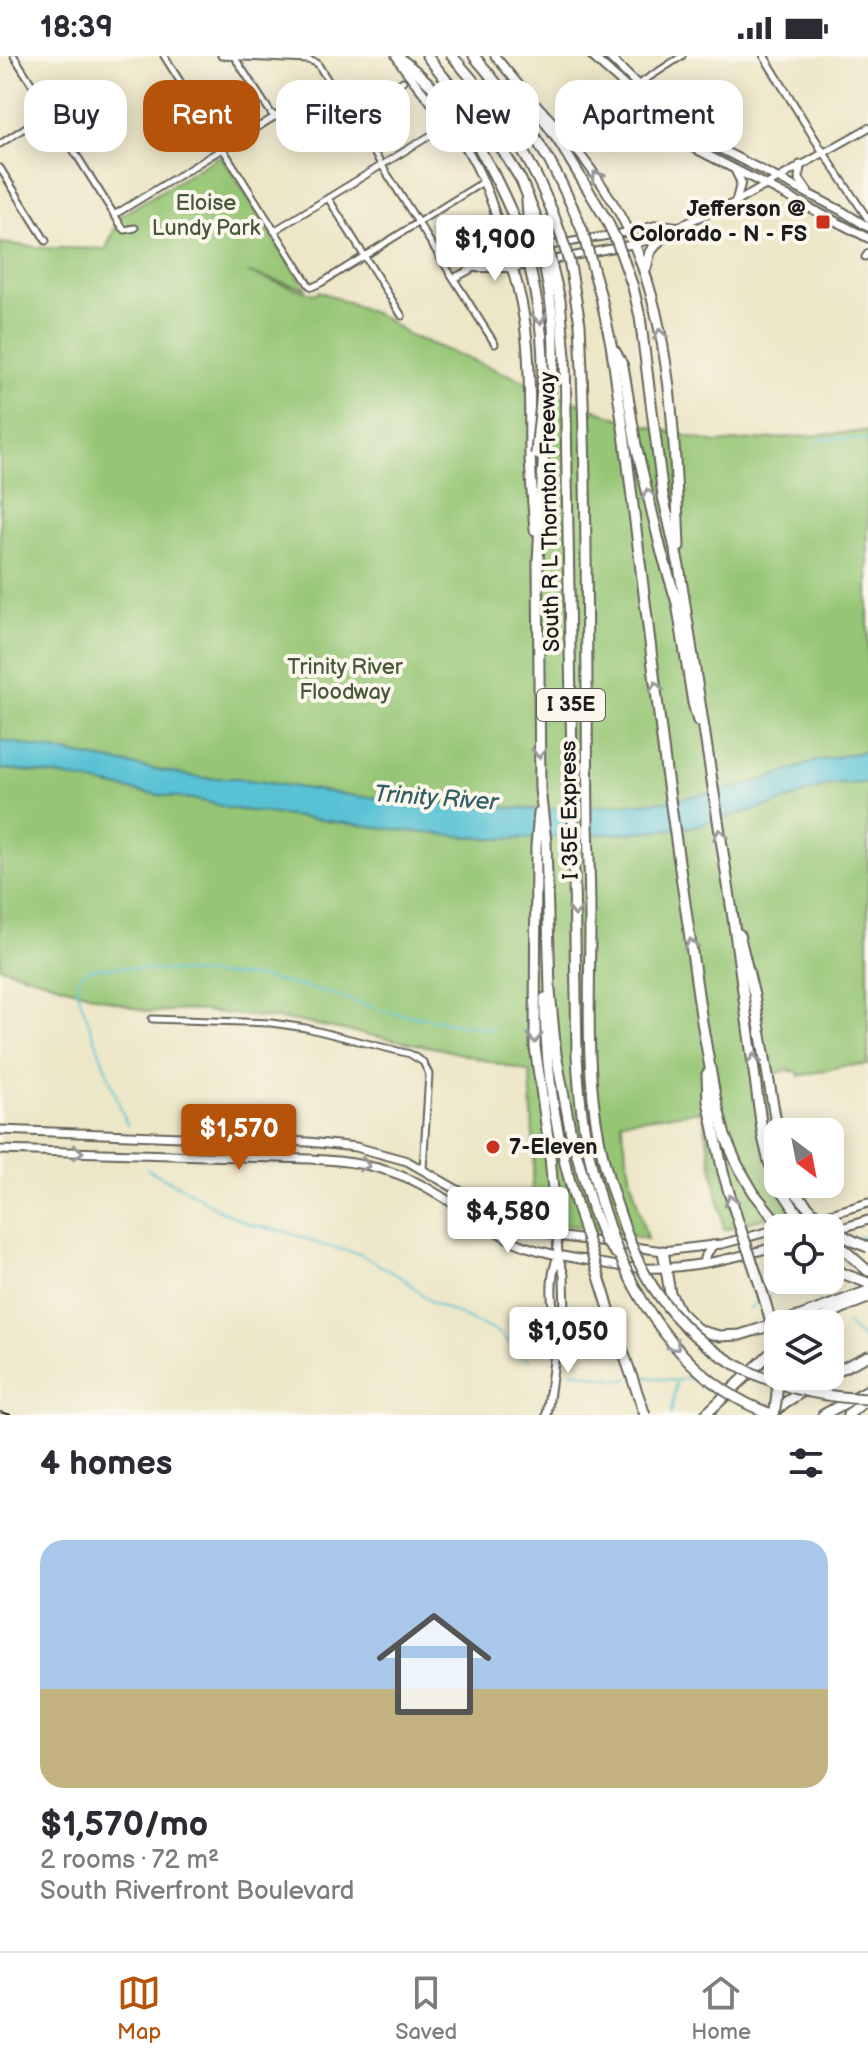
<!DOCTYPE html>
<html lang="en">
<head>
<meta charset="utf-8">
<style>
	body { margin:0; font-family:"Balsamiq Sans",sans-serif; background:#f7f7f7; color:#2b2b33; height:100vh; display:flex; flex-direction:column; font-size:30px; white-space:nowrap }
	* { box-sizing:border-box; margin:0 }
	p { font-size:26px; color:#7c7c81 }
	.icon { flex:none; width:44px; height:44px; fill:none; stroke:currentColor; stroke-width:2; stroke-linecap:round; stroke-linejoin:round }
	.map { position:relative; height:1359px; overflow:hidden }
	.side { display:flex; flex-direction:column; background:#fff; flex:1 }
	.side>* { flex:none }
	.guide { position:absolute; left:24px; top:24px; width:820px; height:72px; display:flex; gap:16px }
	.needle { width:52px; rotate:148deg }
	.fabs { position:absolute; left:764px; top:1062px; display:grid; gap:16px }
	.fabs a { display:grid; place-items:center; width:80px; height:80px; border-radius:16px; background:#fff; box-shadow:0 4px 20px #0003; font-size:40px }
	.price { position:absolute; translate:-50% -68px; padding:0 18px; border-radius:8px; background:#fff; color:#222; font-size:26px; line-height:52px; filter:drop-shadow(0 2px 4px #0008) }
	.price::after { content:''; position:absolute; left:50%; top:48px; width:24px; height:18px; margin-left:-12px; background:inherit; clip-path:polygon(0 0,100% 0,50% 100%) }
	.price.on { background:#b45309; color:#fff }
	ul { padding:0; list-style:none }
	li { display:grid; align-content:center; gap:16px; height:424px; padding:0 40px }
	li span { display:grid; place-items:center; height:248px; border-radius:24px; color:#555 }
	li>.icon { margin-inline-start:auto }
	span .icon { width:144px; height:144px; fill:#fffc; stroke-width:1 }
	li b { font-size:34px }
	h2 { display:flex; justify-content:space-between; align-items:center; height:96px; padding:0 40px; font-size:34px }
	.tag { padding:0 28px; border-radius:24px; background:#fff; box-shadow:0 4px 20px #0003; font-size:28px; line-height:72px }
	.tag.on { background:#b45309; color:#fff }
	.status { display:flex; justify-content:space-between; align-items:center; height:56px; padding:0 40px; background:#fff; direction:ltr }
	.status svg { height:22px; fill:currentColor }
	.tab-bar { display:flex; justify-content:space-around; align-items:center; height:112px; border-top:2px solid #e1e1e2; background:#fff; font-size:22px; color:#7c7c81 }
	.tab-bar a { display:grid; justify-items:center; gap:4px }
	.tab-bar .on { color:#b45309 }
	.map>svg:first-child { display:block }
	.green { fill:#96c674; stroke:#597148; stroke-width:2 }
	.water { fill:#59c2d4; stroke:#3a6f78; stroke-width:2 }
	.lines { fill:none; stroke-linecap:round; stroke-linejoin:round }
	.stream { stroke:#59c2d4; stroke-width:2 }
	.minor-casing { stroke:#656358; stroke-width:9 }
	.tertiary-casing { stroke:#656358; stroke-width:10 }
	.secondary-casing { stroke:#656358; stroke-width:11 }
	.motorway-casing { stroke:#656358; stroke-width:13 }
	.minor { stroke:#fff; stroke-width:5 }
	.tertiary { stroke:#fff; stroke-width:6 }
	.secondary { stroke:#fff; stroke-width:7 }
	.motorway { stroke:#fff; stroke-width:9 }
	.rail { stroke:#1c1c1c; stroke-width:2; stroke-dasharray:12 6; stroke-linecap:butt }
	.motorway-bridge-casing { stroke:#656358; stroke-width:13; stroke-linecap:butt }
	.motorway-bridge { stroke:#fff; stroke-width:9 }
	.oneway { stroke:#999 }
	.poi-dot { fill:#c8321e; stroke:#fbf7ec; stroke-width:3 }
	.labels { text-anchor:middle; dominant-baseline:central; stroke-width:8; stroke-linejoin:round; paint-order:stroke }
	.shield { fill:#fbf7ec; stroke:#5f5e5a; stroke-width:2 }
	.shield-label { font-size:20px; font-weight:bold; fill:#1c1c1c }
	.park-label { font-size:22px; fill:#47583b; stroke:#fbf7ec }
	.poi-label { font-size:22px; font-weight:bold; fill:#1c1c1c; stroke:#fbf7ec; text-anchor:end }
	.street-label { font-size:22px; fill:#1c1c1c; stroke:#fbf7ec }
	.water-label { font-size:24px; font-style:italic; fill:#345e66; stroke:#fbf7ec }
</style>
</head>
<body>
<div class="status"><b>18:39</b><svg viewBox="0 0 49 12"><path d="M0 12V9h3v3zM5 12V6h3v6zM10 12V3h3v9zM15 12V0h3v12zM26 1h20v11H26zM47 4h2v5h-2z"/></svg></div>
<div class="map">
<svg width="868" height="1359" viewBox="0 0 868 1359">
	<rect width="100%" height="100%" fill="#fbf7ec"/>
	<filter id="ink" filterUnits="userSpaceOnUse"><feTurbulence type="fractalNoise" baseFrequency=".0125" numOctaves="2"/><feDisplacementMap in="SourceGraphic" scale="16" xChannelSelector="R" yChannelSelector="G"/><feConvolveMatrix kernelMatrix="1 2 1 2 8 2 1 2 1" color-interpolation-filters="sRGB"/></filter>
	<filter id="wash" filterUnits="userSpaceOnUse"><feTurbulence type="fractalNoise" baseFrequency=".006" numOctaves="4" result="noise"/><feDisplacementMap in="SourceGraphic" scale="32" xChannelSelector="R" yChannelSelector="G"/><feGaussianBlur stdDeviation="1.8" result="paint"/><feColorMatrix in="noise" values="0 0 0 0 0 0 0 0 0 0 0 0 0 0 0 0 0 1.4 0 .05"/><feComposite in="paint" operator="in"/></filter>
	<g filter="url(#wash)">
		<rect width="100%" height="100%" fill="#ede6c7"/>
		<polygon class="green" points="221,99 305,232 248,217 314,238 319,235 383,261 408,279 620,363 715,387 868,375 868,1009 843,1010 799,1020 797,1014 791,1016 790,1013 771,1019 783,1076 778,1076 778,1128 799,1128 807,1149 724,1174 702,1055 621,1065 631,1124 647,1183 529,1162 534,1103 530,1016 442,993 296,965 194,954 148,956 0,911 0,187 45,192 106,193 120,160"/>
		<path class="water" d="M 0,684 L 202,722 L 237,722 L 362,741 L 399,742 L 415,745 L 543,754 L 667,745 L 735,732 L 773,721 L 819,704 L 868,695 L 868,727 L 829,729 L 773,749 L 686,772 L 613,778 L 563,778 L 547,782 L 490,783 L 407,775 L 226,752 C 202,742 174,742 147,737 C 98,728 50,715 0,713 Z"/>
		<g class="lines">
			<g class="stream">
				<polyline points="818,384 838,382 868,385"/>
				<polyline points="127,1069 77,935 79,920 90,913 118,911 262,922 327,936 382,955 494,974"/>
				<polyline points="147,1113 185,1133 218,1153 251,1169 288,1176 322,1189 360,1198 404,1223 431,1246 497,1276 530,1305"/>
				<polyline points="856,1183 868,1179"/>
				<polyline points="798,1225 820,1241"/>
				<polyline points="767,1240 784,1229 798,1225"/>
				<polyline points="749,1254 761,1243"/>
				<polyline points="846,1267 865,1285"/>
				<path d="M 570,1315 C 586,1317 615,1326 629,1323"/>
				<path d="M 635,1322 C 662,1316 668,1335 698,1316"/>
				<polyline points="671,1358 676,1328"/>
			</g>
		</g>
	</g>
	<g filter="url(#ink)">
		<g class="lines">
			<defs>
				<g id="minor">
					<polyline points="14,0 122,171 125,174 135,172"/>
					<polyline points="164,0 309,229 312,231 321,227 483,126"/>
					<polyline points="221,0 308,4 317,7 495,288"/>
					<polyline points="235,2 271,57 276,61"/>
					<polyline points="349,57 403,25"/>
					<polyline points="563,77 682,0"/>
					<polyline points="0,88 49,56"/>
					<polyline points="824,97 868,163"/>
					<polyline points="0,112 46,185"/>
					<polyline points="328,142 402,260"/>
					<polyline points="114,159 330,27"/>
					<polyline points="274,175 449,68"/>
					<polyline points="865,201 868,197"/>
					<polyline points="152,963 271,967 306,972 410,998 423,1006 429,1018 423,1113"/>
				</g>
				<g id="tertiary">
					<polyline points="764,0 823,96"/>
					<polyline points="476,212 512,212 634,188 662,181 679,170 736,146 868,72"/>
					<path d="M 454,222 C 470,215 484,204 500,198 L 629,176 L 660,168 L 677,170"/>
				</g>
				<g id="secondary">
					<polyline points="495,0 524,35"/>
					<path d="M 592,0 C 604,12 618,23 630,35 C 648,55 663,73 686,88 L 868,182"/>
					<polyline points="608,0 637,28 667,62 685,75 842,155 868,171"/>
					<path d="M 399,5 C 418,33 442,57 461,84 C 488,124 498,167 512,212"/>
					<path d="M 538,50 C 577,92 612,135 634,188"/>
					<polyline points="800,109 799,123 808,136"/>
					<polyline points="736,116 741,126 736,146"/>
					<polyline points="0,1074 308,1086 356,1091 407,1105 503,1160 529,1172 557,1180 663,1195 722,1188 778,1173"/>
					<path d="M 0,1094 L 310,1103 C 349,1105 380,1109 416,1126 C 451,1143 480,1169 515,1186 C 537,1196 562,1200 586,1204 C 604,1208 622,1212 640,1212 C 687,1214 733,1202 778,1190"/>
					<polyline points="783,1172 868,1147"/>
					<polyline points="832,1175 868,1164"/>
					<path d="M 558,1200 C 549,1223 551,1250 558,1274"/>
					<polyline points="704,1207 704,1202 713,1189"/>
					<polyline points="547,1359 558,1274 565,1259 564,1219 558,1200 557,1180"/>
				</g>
				<g id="motorway">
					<path d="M 397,0 C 461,48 496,114 524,187"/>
					<polyline points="427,0 503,95 521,124 545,182"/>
					<path d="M 452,0 C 502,56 536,107 561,179"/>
					<path d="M 474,0 C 521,55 556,107 582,174"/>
					<polyline points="523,33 560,87 607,165"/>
					<polyline points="527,144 528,161 537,184"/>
					<path d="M 634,188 C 673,282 675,391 679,491"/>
					<path d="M 512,212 C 533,273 529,336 530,400 C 531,425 533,449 535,474"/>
					<polyline points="646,212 650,196 662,181"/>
					<polyline points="633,231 640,261 663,440 679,510 732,855 763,1081 769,1106 778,1127"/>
					<polyline points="601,241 611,288 625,385 666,715 702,966 715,1040 725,1080 737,1108 754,1137 782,1172"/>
					<polyline points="615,295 623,310 636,389 647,435 661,494 677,547 693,647 698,665"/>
					<polyline points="554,300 544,390 538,507 540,733 546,786 550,935 556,998 571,1078 593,1155"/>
					<path d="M 565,301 L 577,998 C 579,1053 587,1097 602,1150"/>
					<polyline points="539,757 536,790 535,991 549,1089 557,1180"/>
					<polyline points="739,878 754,939 778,1078"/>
					<path d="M 545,942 C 545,1016 558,1093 581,1163"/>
					<polyline points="707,1018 708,1045 723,1116"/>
					<polyline points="768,1090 778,1108"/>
					<polyline points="830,1181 868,1215"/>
					<polyline points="663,1195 670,1237 679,1255 696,1272 704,1276 720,1280 740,1279 798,1261 868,1235"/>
					<polyline points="830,1209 844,1218 868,1227"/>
					<polyline points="810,1268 847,1250 868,1242"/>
					<polyline points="830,1318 868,1300"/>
					<polyline points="705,1359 778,1290"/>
					<polyline points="770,1359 786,1346 827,1320"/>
					<polyline points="823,1359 868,1334"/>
					<polyline points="848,1359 868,1342"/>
				</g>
			</defs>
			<use href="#minor" class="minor-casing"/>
			<use href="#tertiary" class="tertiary-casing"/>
			<use href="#secondary" class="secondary-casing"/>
			<use href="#motorway" class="motorway-casing"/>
			<use href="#minor" class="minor"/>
			<use href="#tertiary" class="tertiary"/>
			<use href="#secondary" class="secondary"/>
			<use href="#motorway" class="motorway"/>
			<polyline class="rail" points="0,1356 11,1359"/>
			<defs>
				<g id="motorway-bridge">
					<polyline points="607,165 617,186 633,231"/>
					<polyline points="582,174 601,241"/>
					<path d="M 561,179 L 570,209 L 580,268 C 588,434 586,601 588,767 C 589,800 590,833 590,866 C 590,911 588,956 590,1002 C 592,1054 602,1109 620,1158 C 628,1183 638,1209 653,1231 C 702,1306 781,1340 868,1343"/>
					<polyline points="545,182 560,244 565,301"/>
					<path d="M 537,184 C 549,222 554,260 554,300"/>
					<path d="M 524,187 C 534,228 543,268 543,311 C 543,340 538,369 536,398"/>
					<polyline points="778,1128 799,1160 811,1172"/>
					<path d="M 789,1128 C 810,1156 835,1180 868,1191"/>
					<path d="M 602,1150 C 608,1168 613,1186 621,1203 C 651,1271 701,1334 774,1359 C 786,1297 766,1245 746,1188 C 737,1164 730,1140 723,1116"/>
					<polyline points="593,1155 605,1185 617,1198"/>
					<polyline points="581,1163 616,1275 645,1359"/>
				</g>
			</defs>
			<use href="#motorway-bridge" class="motorway-bridge-casing"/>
			<use href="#motorway-bridge" class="motorway-bridge"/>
		</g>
		<defs><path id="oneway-chevron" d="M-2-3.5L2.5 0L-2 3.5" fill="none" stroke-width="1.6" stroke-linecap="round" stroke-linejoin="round" transform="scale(2)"/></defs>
		<g class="oneway">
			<use href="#oneway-chevron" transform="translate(597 120) rotate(-125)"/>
			<use href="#oneway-chevron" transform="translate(540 263) rotate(84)"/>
			<use href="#oneway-chevron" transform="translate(660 278) rotate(-99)"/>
			<use href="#oneway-chevron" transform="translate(648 438) rotate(-103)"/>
			<use href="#oneway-chevron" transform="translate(656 631) rotate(-97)"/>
			<use href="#oneway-chevron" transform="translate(539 697) rotate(89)"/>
			<use href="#oneway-chevron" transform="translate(720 778) rotate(-99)"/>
			<use href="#oneway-chevron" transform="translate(575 855) rotate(90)"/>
			<use href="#oneway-chevron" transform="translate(691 888) rotate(-98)"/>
			<use href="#oneway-chevron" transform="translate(535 982) rotate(88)"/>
			<use href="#oneway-chevron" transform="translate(754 1003) rotate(-97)"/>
			<use href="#oneway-chevron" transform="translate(78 1096) rotate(2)"/>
			<use href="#oneway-chevron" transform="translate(365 1109) rotate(13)"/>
			<use href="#oneway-chevron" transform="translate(731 1144) rotate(-106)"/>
			<use href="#oneway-chevron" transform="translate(675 1290) rotate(48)"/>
		</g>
	</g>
	<g class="poi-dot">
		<rect x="815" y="158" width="16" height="16" rx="4"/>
		<circle cx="493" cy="1091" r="8"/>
	</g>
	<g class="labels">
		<rect class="shield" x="537" y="633" width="68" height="32" rx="6"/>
		<g class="shield-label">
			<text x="571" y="649">I 35E</text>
		</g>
		<g class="park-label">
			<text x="206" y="147">Eloise<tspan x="206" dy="25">Lundy Park</tspan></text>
			<text x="345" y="611">Trinity River<tspan x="345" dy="25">Floodway</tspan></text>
		</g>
		<g class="poi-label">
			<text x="807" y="153">Jefferson @<tspan x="807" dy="25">Colorado - N - FS</tspan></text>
			<text x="509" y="1091" text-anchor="start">7-Eleven</text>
		</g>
		<g class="street-label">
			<text transform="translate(550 456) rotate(-91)">South R L Thornton Freeway</text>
			<text transform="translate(570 754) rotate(-91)">I 35E Express</text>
		</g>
		<g class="water-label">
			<text transform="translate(436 742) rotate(4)">Trinity River</text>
		</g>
	</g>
</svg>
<div class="fabs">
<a><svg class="needle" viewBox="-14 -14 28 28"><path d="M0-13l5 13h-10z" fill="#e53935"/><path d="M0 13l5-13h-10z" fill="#7c7c81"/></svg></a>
<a><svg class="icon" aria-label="locate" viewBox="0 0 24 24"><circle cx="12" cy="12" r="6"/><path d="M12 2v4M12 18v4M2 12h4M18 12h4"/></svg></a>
<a><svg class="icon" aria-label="layers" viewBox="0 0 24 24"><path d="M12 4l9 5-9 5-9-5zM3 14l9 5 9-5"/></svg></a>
</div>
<b class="price" style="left:495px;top:227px">$1,900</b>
<b class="price on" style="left:239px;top:1116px">$1,570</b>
<b class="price" style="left:508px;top:1199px">$4,580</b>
<b class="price" style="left:568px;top:1319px">$1,050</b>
<div class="guide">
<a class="tag">Buy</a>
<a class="tag on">Rent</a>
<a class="tag">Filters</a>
<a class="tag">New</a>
<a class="tag">Apartment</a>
</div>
</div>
<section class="side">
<h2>4 homes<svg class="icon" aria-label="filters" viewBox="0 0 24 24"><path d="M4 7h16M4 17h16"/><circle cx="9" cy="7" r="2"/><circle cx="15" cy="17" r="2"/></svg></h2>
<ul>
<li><span style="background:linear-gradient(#a9c7e8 60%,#c2b280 0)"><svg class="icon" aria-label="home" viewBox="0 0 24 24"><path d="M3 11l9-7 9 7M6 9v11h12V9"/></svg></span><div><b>$1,570/mo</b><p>2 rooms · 72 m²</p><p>South Riverfront Boulevard</p></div></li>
</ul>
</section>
<nav class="tab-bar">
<a class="on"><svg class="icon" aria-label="map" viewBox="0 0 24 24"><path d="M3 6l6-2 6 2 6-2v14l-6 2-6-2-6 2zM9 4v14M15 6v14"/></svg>Map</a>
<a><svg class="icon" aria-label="saved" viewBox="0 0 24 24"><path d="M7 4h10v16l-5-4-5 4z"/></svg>Saved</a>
<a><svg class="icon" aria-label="home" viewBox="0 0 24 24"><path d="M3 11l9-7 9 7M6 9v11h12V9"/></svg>Home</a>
</nav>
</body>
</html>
